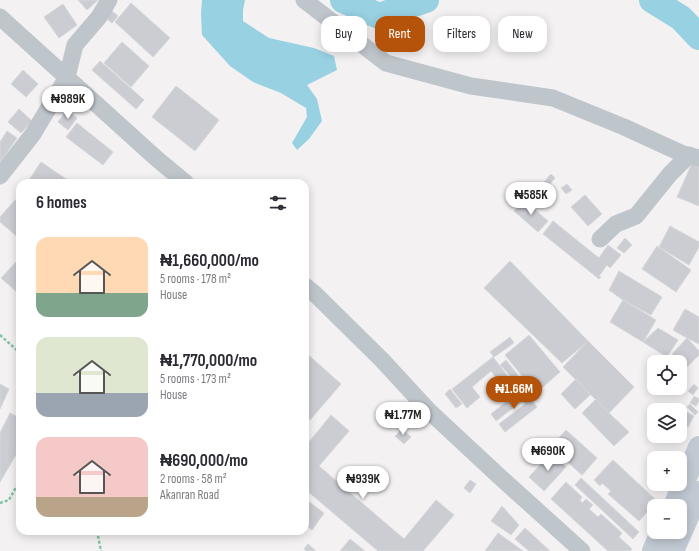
<!DOCTYPE html>
<html lang="en">
<head>
<meta charset="utf-8">
<style>
	body { margin:0; font-family:"Sofia Sans Condensed",sans-serif; background:#f2f2f3; color:#2b2b33; height:100vh; display:flex; flex-direction:column; font-size:15px; white-space:nowrap }
	* { box-sizing:border-box; margin:0 }
	p { font-size:13px; color:#7c7c81 }
	.icon { flex:none; width:22px; height:22px; fill:none; stroke:currentColor; stroke-width:2; stroke-linecap:round; stroke-linejoin:round }
	.map { position:relative; flex:1; overflow:hidden }
	.panel { position:absolute; left:16px; top:179px; width:293px; height:356px; display:flex; flex-direction:column; background:#fff; border-radius:12px; box-shadow:0 2px 10px #0003 }
	.panel>* { flex:none }
	.hud { position:absolute; left:321px; top:16px; width:318px; height:36px; display:flex; gap:8px }
	.controls { position:absolute; left:647px; top:355px; display:grid; gap:8px }
	.controls a { display:grid; place-items:center; width:40px; height:40px; border-radius:8px; background:#fff; box-shadow:0 2px 10px #0003; font-size:20px }
	.price { position:absolute; translate:-50% -34px; padding:0 9px; border-radius:14px; background:#fff; color:#222; font-size:13px; line-height:26px; filter:drop-shadow(0 1px 2px #0008) }
	.price::after { content:''; position:absolute; left:50%; top:24px; width:12px; height:9px; margin-left:-6px; background:inherit; clip-path:polygon(0 0,100% 0,50% 100%) }
	.price.current { background:#b45309; color:#fff }
	ul { padding:0; list-style:none }
	li { display:flex; align-items:center; gap:12px; height:100px; padding:0 20px }
	li span { display:grid; place-items:center; flex:none; width:112px; height:80px; border-radius:12px; color:#555 }
	li>.icon { margin-inline-start:auto }
	span .icon { width:48px; height:48px; fill:#fffc; stroke-width:1 }
	li b { font-size:17px }
	h2 { display:flex; justify-content:space-between; align-items:center; height:48px; padding:0 20px; font-size:17px }
	.chip { padding:0 14px; border-radius:12px; background:#fff; box-shadow:0 2px 10px #0003; font-size:14px; line-height:36px }
	.chip.current { background:#b45309; color:#fff }
	.map>svg:first-child { display:block }
	.water { fill:#98d1e2 }
	.lines { fill:none; stroke-linecap:round; stroke-linejoin:round }
	.river { stroke:#98d1e2; stroke-width:26 }
	.building { fill:#cbcdd2; stroke:#d6d7db }
	.path { stroke:#82c4a4; stroke-width:2.5; stroke-dasharray:3 2; stroke-linecap:butt }
	.minor { stroke:#bec5cb; stroke-width:17 }
	.secondary { stroke:#c1c9d2; stroke-width:22 }
</style>
</head>
<body>
<div class="map">
<svg width="699" height="551" viewBox="0 0 699 551">
	<rect width="100%" height="100%" fill="#f3f1f1"/>
	<polygon class="water" points="202,0 245,0 243,10 243,21 269,38 314,48 334,56 337,70 307,85 317,99 322,121 309,139 297,150 292,143 307,117 306,108 281,93 253,82 230,66 202,35 201,13"/>
	<g class="lines">
		<g class="river">
			<polyline points="343,0 379,16 426,0"/>
			<polyline points="652,0 681,18 699,37"/>
		</g>
	</g>
	<g class="building">
		<polygon points="78,0 98,0 87,10"/>
		<polygon points="131,3 170,38 153,57 115,22"/>
		<polygon points="63,4 77,25 59,38 44,17"/>
		<polygon points="111,10 118,16 112,23 106,18"/>
		<polygon points="122,42 149,66 131,87 104,63"/>
		<polygon points="100,61 144,100 136,109 92,70"/>
		<polygon points="23,70 38,84 26,97 11,84"/>
		<polygon points="176,86 219,120 195,151 152,117"/>
		<polygon points="19,109 32,121 21,133 8,122"/>
		<polygon points="67,110 77,118 68,130 58,122"/>
		<polygon points="77,123 113,152 103,165 66,137"/>
		<polygon points="7,131 17,138 1,161 0,160 0,142"/>
		<polygon points="41,162 72,183 27,183"/>
		<polygon points="692,163 699,167 699,206 677,197"/>
		<polygon points="551,174 555,178 548,186 544,182"/>
		<polygon points="567,184 572,190 566,194 561,188"/>
		<polygon points="585,195 602,214 588,226 571,207"/>
		<polygon points="15,200 20,204 20,239 0,222 0,217"/>
		<polygon points="524,200 548,221 538,232 514,211"/>
		<polygon points="553,221 599,258 608,245 621,255 610,268 607,265 599,276 601,277 599,279 543,234"/>
		<polygon points="670,226 699,242 699,247 689,265 659,247"/>
		<polygon points="625,238 632,245 624,253 617,248"/>
		<polygon points="657,246 691,270 676,292 642,269"/>
		<polygon points="17,261 20,264 20,291 18,293 1,278"/>
		<polygon points="510,261 588,341 562,363 484,288"/>
		<polygon points="619,271 662,297 651,315 623,300 609,290"/>
		<polygon points="623,300 656,320 643,342 610,322"/>
		<polygon points="685,309 699,317 699,344 687,338 673,330"/>
		<polygon points="658,328 678,340 667,357 643,342"/>
		<polygon points="529,335 560,372 536,393 505,355"/>
		<polygon points="510,337 514,343 494,357 490,352"/>
		<polygon points="687,338 699,351 699,355 686,368 672,354"/>
		<polygon points="588,341 634,387 609,413 563,367"/>
		<polygon points="305,352 341,384 310,420 305,416"/>
		<polygon points="493,357 509,378 501,384 491,371 472,387 480,397 467,408 452,389"/>
		<polygon points="506,360 518,375 513,379 500,365"/>
		<polygon points="576,379 590,395 575,409 561,394"/>
		<polygon points="0,384 9,389 0,409"/>
		<polygon points="694,384 698,388 693,395 688,391"/>
		<polygon points="450,389 462,404 456,408 445,394"/>
		<polygon points="522,389 537,407 505,432 499,424 525,404 522,401 496,421 491,414"/>
		<polygon points="694,396 699,399 699,401 696,406 690,403"/>
		<polygon points="596,399 609,413 629,432 614,446 582,413"/>
		<polygon points="690,404 698,412 695,415 687,407"/>
		<polygon points="683,410 694,416 688,427 680,423 680,416"/>
		<polygon points="10,413 20,418 20,448 0,482 0,433"/>
		<polygon points="331,415 349,431 319,466 404,539 436,500 454,515 423,551 378,551 305,489 305,447"/>
		<polygon points="402,429 411,437 404,444 395,436"/>
		<polygon points="566,430 597,458 582,475 551,447"/>
		<polygon points="551,453 566,467 544,491 529,477"/>
		<polygon points="613,460 657,501 639,521 608,494 611,491 602,483 600,486 594,480"/>
		<polygon points="581,478 639,532 633,539 575,485"/>
		<polygon points="470,480 476,484 470,493 464,488"/>
		<polygon points="566,482 582,497 580,500 582,503 586,499 593,505 589,509 598,517 601,514 622,533 619,537 632,549 630,551 608,551 551,499"/>
		<polygon points="308,501 324,513 312,530 305,525 305,505"/>
		<polygon points="502,506 519,525 511,535 491,521"/>
		<polygon points="525,528 550,551 529,551 515,539"/>
		<polygon points="498,533 523,551 485,551"/>
		<polygon points="350,539 365,551 340,551"/>
		<polygon points="308,544 316,551 306,551 304,549"/>
	</g>
	<g class="lines">
		<g class="path">
			<polyline points="0,335 20,353"/>
			<polyline points="0,503 9,500 20,480"/>
			<polyline points="97,531 101,551"/>
		</g>
		<g class="minor">
			<polyline points="304,0 386,63 471,86 553,98 624,127 683,154 699,158"/>
			<polyline points="0,17 157,159 186,183"/>
			<polyline points="0,176 33,134 67,77 75,45 99,17 109,0"/>
			<polyline points="600,239 616,224 636,216 670,174 689,155"/>
			<polyline points="305,286 315,294 382,360 429,411 500,477 582,551"/>
		</g>
		<g class="secondary">
			<polyline points="674,506 699,447"/>
			<polyline points="653,551 661,532"/>
			<polyline points="673,551 699,492"/>
		</g>
	</g>
</svg>
<div class="controls">
<a><svg class="icon" aria-label="locate" viewBox="0 0 24 24"><circle cx="12" cy="12" r="6"/><path d="M12 2v4M12 18v4M2 12h4M18 12h4"/></svg></a>
<a><svg class="icon" aria-label="layers" viewBox="0 0 24 24"><path d="M12 4l9 5-9 5-9-5zM3 14l9 5 9-5"/></svg></a>
<a>+</a>
<a>−</a>
</div>
<b class="price" style="left:68px;top:120px">₦989K</b>
<b class="price" style="left:531px;top:216px">₦585K</b>
<b class="price current" style="left:514px;top:410px">₦1.66M</b>
<b class="price" style="left:403px;top:436px">₦1.77M</b>
<b class="price" style="left:548px;top:472px">₦690K</b>
<b class="price" style="left:363px;top:500px">₦939K</b>
<div class="hud">
<a class="chip">Buy</a>
<a class="chip current">Rent</a>
<a class="chip">Filters</a>
<a class="chip">New</a>
</div>
<section class="panel">
<h2>6 homes<svg class="icon" aria-label="filters" viewBox="0 0 24 24"><path d="M4 7h16M4 17h16"/><circle cx="9" cy="7" r="2"/><circle cx="15" cy="17" r="2"/></svg></h2>
<ul>
<li><span style="background:linear-gradient(#ffd9b3 70%,#7fa58c 0)"><svg class="icon" aria-label="home" viewBox="0 0 24 24"><path d="M3 11l9-7 9 7M6 9v11h12V9"/></svg></span><div><b>₦1,660,000/mo</b><p>5 rooms · 178 m²</p><p>House</p></div></li>
<li><span style="background:linear-gradient(#dfe7d0 70%,#9aa5b1 0)"><svg class="icon" aria-label="home" viewBox="0 0 24 24"><path d="M3 11l9-7 9 7M6 9v11h12V9"/></svg></span><div><b>₦1,770,000/mo</b><p>5 rooms · 173 m²</p><p>House</p></div></li>
<li><span style="background:linear-gradient(#f6c9c9 75%,#b9a48a 0)"><svg class="icon" aria-label="home" viewBox="0 0 24 24"><path d="M3 11l9-7 9 7M6 9v11h12V9"/></svg></span><div><b>₦690,000/mo</b><p>2 rooms · 58 m²</p><p>Akanran Road</p></div></li>
</ul>
</section>
</div>
</body>
</html>
